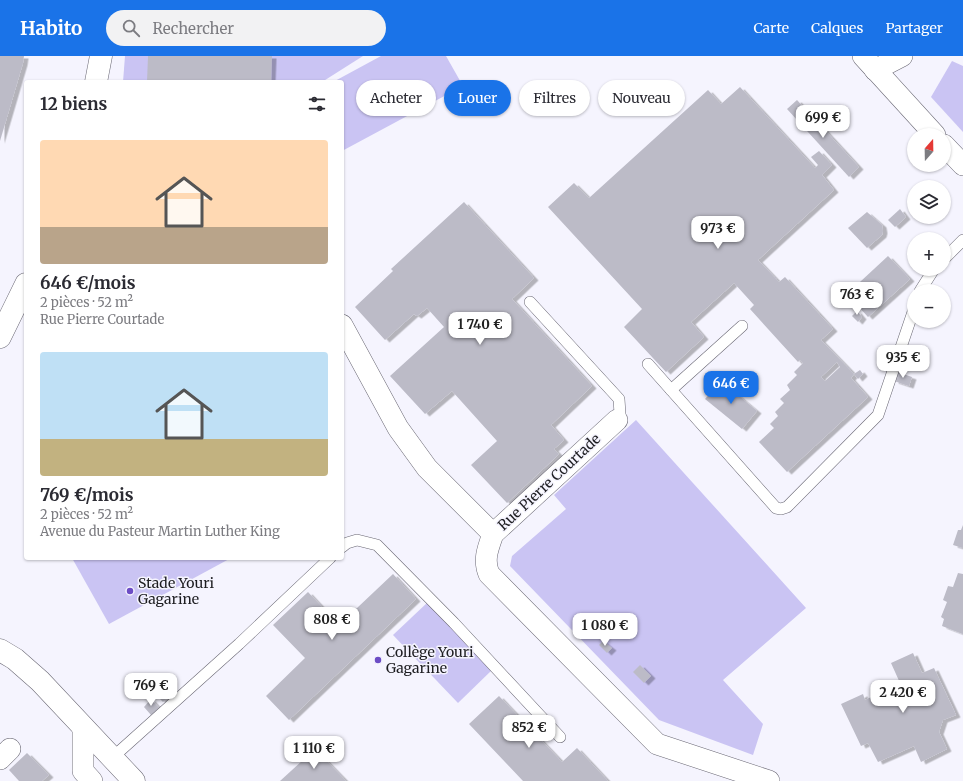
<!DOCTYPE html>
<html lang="fr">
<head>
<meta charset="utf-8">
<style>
	body { margin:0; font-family:Merriweather,serif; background:#f2f2f3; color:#2b2b33; height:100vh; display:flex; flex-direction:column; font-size:15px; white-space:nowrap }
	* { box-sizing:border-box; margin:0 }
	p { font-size:13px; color:#7c7c81 }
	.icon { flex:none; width:22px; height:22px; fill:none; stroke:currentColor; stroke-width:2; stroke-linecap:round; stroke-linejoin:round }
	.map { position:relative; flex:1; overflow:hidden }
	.details { position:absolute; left:24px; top:24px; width:320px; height:480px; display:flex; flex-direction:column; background:#fff; border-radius:4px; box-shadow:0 1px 3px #0004 }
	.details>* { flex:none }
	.guide { position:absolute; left:356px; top:24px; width:380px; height:36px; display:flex; gap:8px }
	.needle { width:26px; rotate:20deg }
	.tools { position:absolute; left:907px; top:72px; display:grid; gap:8px }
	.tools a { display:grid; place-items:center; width:44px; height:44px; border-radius:50%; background:#fff; box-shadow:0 1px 3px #0004; font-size:20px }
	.price { position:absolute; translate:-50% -34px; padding:0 9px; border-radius:8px; background:#fff; color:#222; font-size:13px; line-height:26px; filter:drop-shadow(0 1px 2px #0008) }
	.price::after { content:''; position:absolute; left:50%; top:24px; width:12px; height:9px; margin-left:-6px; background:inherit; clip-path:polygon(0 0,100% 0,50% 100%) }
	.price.on { background:#1a73e8; color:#fff }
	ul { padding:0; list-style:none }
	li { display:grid; align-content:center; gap:8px; height:212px; padding:0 16px }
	li span { display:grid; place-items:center; height:124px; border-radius:4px; color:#555 }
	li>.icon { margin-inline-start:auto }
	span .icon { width:72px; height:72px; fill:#fffc; stroke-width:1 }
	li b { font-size:17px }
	h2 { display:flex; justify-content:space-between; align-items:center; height:48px; padding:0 16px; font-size:17px }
	.chip { padding:0 14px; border-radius:18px; background:#fff; box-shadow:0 1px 3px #0004; font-size:14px; line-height:36px }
	.chip.on { background:#1a73e8; color:#fff }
	header { display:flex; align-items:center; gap:24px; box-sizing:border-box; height:56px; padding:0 20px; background:#1a73e8; color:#fff }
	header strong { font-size:19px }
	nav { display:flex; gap:22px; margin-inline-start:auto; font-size:14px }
	.search { width:280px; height:36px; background:#f2f2f3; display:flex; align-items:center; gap:10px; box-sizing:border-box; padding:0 14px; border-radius:22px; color:#7c7c81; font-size:15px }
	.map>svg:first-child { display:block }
	.green { fill:#cac4f3 }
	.building { fill:#bcbbc7; fill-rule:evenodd; filter:url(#shadow) }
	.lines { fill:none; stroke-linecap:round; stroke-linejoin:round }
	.service-casing { stroke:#6a6874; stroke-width:12 }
	.minor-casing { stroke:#6a6874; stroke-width:22 }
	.tertiary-casing { stroke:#6a6874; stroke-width:23 }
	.service { stroke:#fff; stroke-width:11 }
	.minor { stroke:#fff; stroke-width:21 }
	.tertiary { stroke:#fff; stroke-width:22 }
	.poi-dot { fill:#6c4cc5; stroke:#f5f4fe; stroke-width:1.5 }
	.labels { text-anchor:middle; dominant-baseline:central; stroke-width:3; stroke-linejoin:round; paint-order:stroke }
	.street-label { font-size:14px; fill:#1d1d21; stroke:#f5f4fe }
	.poi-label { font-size:14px; fill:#1d1d21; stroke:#f5f4fe; text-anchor:start }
</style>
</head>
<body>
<header>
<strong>Habito</strong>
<div class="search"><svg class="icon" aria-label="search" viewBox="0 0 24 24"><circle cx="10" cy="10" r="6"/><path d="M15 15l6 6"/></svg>Rechercher</div>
<nav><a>Carte</a><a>Calques</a><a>Partager</a></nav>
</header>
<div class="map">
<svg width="963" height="725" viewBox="0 0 963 725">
	<defs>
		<filter id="shadow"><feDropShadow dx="4.5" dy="2.5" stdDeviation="0" flood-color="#0004"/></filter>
	</defs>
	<rect width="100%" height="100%" fill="#f5f4fe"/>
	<g class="green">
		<polygon points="125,0 363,0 322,26 123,26"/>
		<polygon points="381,0 446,0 463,30 342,95 342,26 333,26"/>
		<polygon points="952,5 963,10 963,76 931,41"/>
		<polygon points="636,364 806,552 723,624 763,668 753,699 659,664 510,510 512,500 566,453 554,439"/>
		<polygon points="72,502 231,502 109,568"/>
		<polygon points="428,546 493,613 458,647 393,579"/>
	</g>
	<g class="building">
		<polygon points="0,0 24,0 23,7 0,85"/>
		<polygon points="148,0 272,0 271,26 147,26"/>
		<path d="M 740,31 L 815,112 L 818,109 L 811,101 L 819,95 L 832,109 L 822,119 L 834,134 L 758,204 L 779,226 L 785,221 L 833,273 L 821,284 L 854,318 L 851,322 L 868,341 L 787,416 L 759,386 L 774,372 L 770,368 L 778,360 L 775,356 L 784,347 L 780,343 L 790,334 L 787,329 L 797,319 L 794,316 L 803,307 L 800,304 L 798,306 L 750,253 L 754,249 L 734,227 L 691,266 L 704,281 L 666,316 L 624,271 L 642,253 L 548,151 L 574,127 L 589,142 L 708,34 L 721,48 ZM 837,306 L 840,311 L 825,325 L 821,321 Z"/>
		<polygon points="797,44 859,111 849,121 787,53"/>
		<polygon points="464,146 534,222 512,243 592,330 551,369 564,384 554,393 559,398 507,447 471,409 497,385 452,335 425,358 390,320 444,271 427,252 417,260 414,258 385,284 355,251 393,215 391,213"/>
		<polygon points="900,153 906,161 895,171 888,164"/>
		<polygon points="867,156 882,169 883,175 882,179 867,192 848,172"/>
		<polygon points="888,200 910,223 868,261 847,238"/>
		<polygon points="857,255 862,261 858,266 852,260"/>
		<polygon points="860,314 863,318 858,323 854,318"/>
		<polygon points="897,316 912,321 909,330 894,325"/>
		<polygon points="721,325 757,355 742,373 705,343"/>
		<polygon points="963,469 963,492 953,489 958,474 961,474"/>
		<polygon points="958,517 963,518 963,578 942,570 944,563 941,561 947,546 943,544 948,530 953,531"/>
		<polygon points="393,518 416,543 289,664 266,640 305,602 273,569 308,536 339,569"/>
		<polygon points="603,585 612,592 607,597 599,589"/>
		<polygon points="913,597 922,617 934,612 956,659 943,664 939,676 947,693 921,706 914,690 878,706 868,687 861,690 841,648 863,638 865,644 900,627 891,607"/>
		<polygon points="640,609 651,620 644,627 633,616"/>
		<polygon points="168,627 175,635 163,646 156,639"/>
		<polygon points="499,640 562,706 577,692 608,725 523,725 469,668"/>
		<polygon points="151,643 159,652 151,659 144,651"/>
		<polygon points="315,693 346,725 280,725"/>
		<polygon points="27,697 49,719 42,725 19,725 9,714"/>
	</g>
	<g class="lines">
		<defs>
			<g id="service">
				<polyline points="944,203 963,184"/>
				<polyline points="920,235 934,213"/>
				<polyline points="530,246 619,343 620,358 617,364"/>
				<polyline points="648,308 776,452 781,453 787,451 878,359 914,253"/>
				<polyline points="671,334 742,270"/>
				<polyline points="342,491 347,487 357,484 377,489 454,567 560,681"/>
				<polyline points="112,702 239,588 330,502"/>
			</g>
			<g id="minor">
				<polyline points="863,0 935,79"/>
				<polyline points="875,14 902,0"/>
				<polyline points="944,89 963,109"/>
				<polyline points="342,269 398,372 427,412 493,478"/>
				<path d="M 617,364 L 493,478 C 488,492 483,504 489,518 L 657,688 L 769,725"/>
				<polyline points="83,671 83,715 92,725"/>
				<polyline points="0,703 10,693"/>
			</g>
			<g id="tertiary">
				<polyline points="96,26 101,0"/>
				<polyline points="0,281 26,228"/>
				<polyline points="0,594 15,603 40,625 134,725"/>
			</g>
		</defs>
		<use href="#service" class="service-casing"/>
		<use href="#minor" class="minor-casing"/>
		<use href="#tertiary" class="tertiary-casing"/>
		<use href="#service" class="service"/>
		<use href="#minor" class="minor"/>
		<use href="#tertiary" class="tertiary"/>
	</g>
	<g class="poi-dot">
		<circle cx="130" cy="535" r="4"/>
		<circle cx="378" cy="604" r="4"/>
	</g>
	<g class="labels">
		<g class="street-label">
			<text transform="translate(549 426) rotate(-43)">Rue Pierre Courtade</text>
		</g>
		<g class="poi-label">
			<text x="138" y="527">Stade Youri<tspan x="138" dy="16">Gagarine</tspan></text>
			<text x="386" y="596">Collège Youri<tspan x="386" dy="16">Gagarine</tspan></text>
		</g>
	</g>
</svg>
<div class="tools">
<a><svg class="needle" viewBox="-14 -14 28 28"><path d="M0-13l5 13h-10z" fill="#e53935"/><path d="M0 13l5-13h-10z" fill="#7c7c81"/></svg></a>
<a><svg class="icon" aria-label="layers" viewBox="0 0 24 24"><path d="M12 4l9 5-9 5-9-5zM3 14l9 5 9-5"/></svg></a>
<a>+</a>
<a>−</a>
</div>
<b class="price" style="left:823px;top:83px">699 €</b>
<b class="price" style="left:718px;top:194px">973 €</b>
<b class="price" style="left:857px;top:260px">763 €</b>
<b class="price" style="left:480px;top:290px">1 740 €</b>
<b class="price" style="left:903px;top:323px">935 €</b>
<b class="price on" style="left:731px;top:349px">646 €</b>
<b class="price" style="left:332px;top:585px">808 €</b>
<b class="price" style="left:605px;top:591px">1 080 €</b>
<b class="price" style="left:151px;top:651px">769 €</b>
<b class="price" style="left:903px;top:658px">2 420 €</b>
<b class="price" style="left:529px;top:693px">852 €</b>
<b class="price" style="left:314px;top:714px">1 110 €</b>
<div class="guide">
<a class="chip">Acheter</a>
<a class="chip on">Louer</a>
<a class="chip">Filtres</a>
<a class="chip">Nouveau</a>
</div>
<section class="details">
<h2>12 biens<svg class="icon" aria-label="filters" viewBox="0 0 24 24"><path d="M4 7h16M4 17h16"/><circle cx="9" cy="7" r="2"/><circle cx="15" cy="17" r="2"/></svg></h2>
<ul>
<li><span style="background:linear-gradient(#ffd9b3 70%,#b9a48a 0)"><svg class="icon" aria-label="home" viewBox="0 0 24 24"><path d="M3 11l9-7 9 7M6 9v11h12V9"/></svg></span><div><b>646 €/mois</b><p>2 pièces · 52 m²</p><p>Rue Pierre Courtade</p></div></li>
<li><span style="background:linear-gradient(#bfe0f5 70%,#c2b280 0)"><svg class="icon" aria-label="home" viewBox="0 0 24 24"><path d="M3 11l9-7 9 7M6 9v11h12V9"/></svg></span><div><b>769 €/mois</b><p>2 pièces · 52 m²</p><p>Avenue du Pasteur Martin Luther King</p></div></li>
</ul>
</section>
</div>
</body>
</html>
